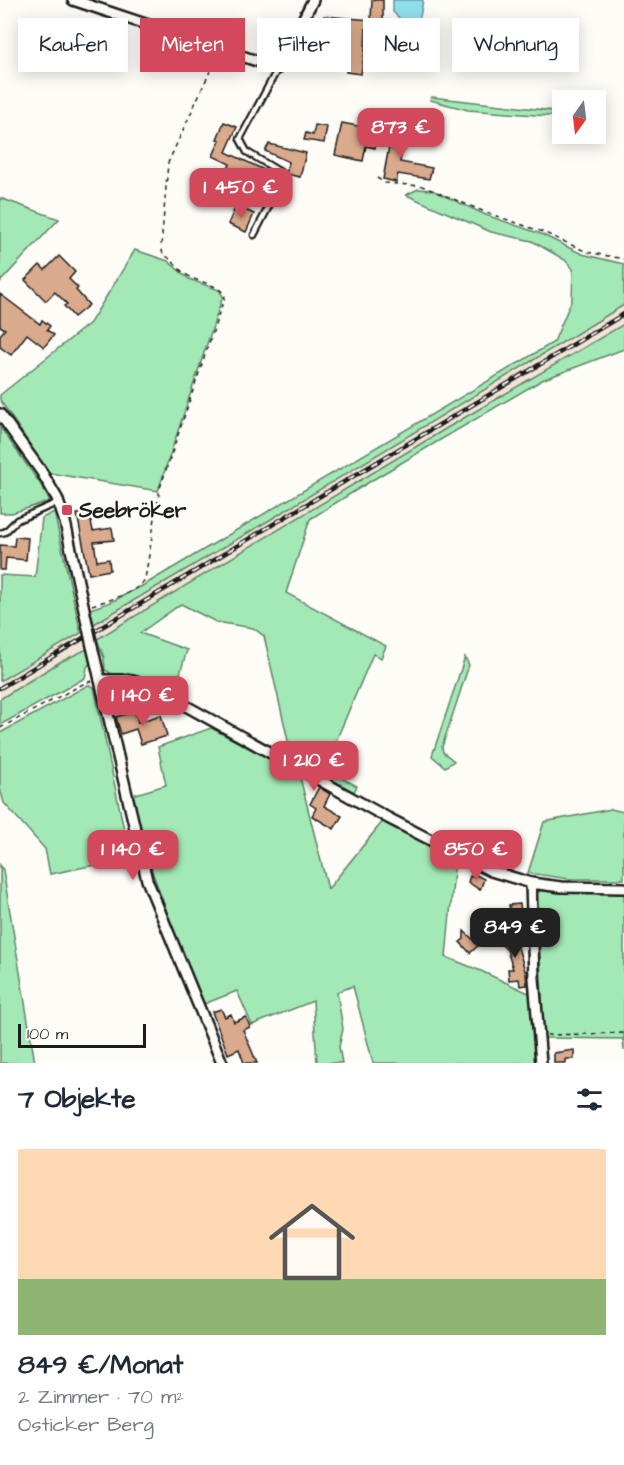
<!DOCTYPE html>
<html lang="de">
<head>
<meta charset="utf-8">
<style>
	body { margin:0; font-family:"Architects Daughter",sans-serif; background:#f2f2f3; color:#1f2937; height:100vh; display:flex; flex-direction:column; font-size:22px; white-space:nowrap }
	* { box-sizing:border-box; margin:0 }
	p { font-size:20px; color:#747a83 }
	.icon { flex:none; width:33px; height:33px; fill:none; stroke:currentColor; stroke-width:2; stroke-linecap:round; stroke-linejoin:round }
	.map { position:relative; height:1063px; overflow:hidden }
	.side { display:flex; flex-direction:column; background:#fff; flex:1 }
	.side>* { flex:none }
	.top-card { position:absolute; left:18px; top:18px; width:588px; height:54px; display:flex; gap:12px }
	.needle { width:39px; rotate:194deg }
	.tools { position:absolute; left:552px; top:90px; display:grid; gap:12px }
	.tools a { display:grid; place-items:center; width:54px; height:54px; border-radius:0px; background:#fff; box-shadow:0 3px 15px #0003; font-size:30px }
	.scale { position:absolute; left:18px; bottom:15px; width:128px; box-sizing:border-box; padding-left:6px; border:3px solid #1c1c1c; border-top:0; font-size:16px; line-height:21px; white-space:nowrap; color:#1c1c1c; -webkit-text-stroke:4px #fdfcf7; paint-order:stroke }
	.price { position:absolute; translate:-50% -51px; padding:0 14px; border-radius:12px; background:#d1495b; color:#fff; font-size:20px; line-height:39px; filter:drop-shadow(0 2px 3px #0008) }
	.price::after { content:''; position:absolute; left:50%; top:36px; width:18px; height:14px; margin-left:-9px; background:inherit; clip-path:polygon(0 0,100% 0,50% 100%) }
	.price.active { background:#222; color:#fff }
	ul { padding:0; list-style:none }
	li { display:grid; align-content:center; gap:12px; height:318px; padding:0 18px }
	li span { display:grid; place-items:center; height:186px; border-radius:0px; color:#555 }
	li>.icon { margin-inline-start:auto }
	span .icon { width:108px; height:108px; fill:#fffc; stroke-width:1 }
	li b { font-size:26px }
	h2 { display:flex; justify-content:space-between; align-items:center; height:72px; padding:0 18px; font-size:26px }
	.tag { padding:0 21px; border-radius:0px; background:#fff; box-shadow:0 3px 15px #0003; font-size:21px; line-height:54px }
	.tag.active { background:#d1495b; color:#fff }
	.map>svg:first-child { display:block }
	.built { fill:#f2e3d7 }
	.green { fill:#a3e9b5; stroke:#608268; stroke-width:1.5 }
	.water { fill:#90e0ec; stroke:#629299; stroke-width:1.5 }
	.building { fill:#daaa8c; stroke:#1c1c1c; stroke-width:1.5 }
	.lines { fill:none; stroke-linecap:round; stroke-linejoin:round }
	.service-casing { stroke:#1c1c1c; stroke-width:9 }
	.minor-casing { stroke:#1c1c1c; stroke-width:14 }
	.path { stroke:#1c1c1c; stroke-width:1.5; stroke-dasharray:4.5 4.5; stroke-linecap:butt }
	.service { stroke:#fdfcf7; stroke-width:4.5 }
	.minor { stroke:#fdfcf7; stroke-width:9 }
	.rail-casing { stroke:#1c1c1c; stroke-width:4.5 }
	.rail { stroke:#fdfcf7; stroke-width:2; stroke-dasharray:7; stroke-linecap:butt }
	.minor-bridge-casing { stroke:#1c1c1c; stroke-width:14; stroke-linecap:butt }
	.minor-bridge { stroke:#fdfcf7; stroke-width:9 }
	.poi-dot { fill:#d1495b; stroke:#fdfcf7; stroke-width:2 }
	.labels { text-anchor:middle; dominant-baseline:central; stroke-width:5; stroke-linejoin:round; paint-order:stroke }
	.poi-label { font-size:21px; font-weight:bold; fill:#1c1c1c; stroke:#fdfcf7; text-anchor:start }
</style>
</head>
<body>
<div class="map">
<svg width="624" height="1063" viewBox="0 0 624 1063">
	<rect width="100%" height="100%" fill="#fdfcf7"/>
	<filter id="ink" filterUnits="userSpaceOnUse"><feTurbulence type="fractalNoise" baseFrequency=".0167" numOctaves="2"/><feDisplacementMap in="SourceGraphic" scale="12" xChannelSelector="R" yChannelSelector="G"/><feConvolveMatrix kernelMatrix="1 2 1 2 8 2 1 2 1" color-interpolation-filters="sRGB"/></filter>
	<g filter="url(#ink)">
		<g class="built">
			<polygon points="624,305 624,324 452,425 97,639 94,624 273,518"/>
			<polygon points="83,632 87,649 60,662 0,699 0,681"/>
		</g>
		<g class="green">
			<polygon points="431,97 562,112 562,117 468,110 430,100"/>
			<polygon points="418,189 432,190 486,215 541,234 582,254 624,264 624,305 273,518 94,624 90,609 111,602 144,585 554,342 572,299 573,269 565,260 532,241 491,232 406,195"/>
			<polygon points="0,198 59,219 0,282"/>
			<polygon points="135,250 168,261 189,279 219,290 223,296 158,491 49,473 0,400 0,395 90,323"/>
			<polygon points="624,324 624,349 542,380 374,479 310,519 286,593 386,646 381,658 373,654 324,769 357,786 354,792 292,758 264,636 253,628 216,622 181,604 140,633 187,650 174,694 142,677 114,675 105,670 104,658 97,639 452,425"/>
			<polygon points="0,427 39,482 50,501 12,513 0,513"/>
			<polygon points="54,512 81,633 0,681 0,575 35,577 42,518"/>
			<polygon points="87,649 90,663 87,667 85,678 0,725 0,699 60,662"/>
			<polygon points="465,657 469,665 442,747 443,752 454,761 445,767 432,756"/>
			<polygon points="88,685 94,687 130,858 50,874 45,849 4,803 0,789 0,733"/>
			<path d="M 211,728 L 299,773 L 328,889 L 383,821 L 455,860 L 446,957 L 481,971 L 533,995 L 537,1063 L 373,1063 L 353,986 L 337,992 L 343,1029 L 339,1047 L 342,1063 L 317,1063 L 313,1001 L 252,1025 L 237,991 L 204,1004 C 175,935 148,867 129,796 L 166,785 L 158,747 Z"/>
			<polygon points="611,809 624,812 624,879 569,879 528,873 544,822"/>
			<polygon points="0,865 3,870 35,1063 0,1063"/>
			<polygon points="542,890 624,894 624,1051 623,1039 544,1038 537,897 537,893"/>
		</g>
		<polygon class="water" points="393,0 423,0 420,17 417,20 400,19 393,12"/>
		<g class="building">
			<polygon points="372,0 383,0 383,20 401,21 401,29 366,28 365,51 361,74 346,72 350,48 349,48 349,30 323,26 324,16 371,20"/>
			<polygon points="224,122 237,127 226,152 277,176 278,178 269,196 225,176 230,164 213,156 220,140 217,139"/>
			<polygon points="342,123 379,130 375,148 366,146 363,161 335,155"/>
			<polygon points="315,125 327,127 324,143 304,140 306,133 313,135"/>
			<polygon points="393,125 406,128 400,162 432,168 429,179 398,174 396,182 383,179"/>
			<polygon points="269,144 306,153 300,177 286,174 289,162 265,151"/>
			<polygon points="236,206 254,214 246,232 228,224"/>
			<polygon points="59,256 75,272 69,279 78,288 76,290 89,305 74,317 64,306 67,304 55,292 46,301 25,280 40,265 45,270"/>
			<polygon points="0,294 40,324 42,320 50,326 47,330 54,335 44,347 27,334 11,355 0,347 0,335 5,329 0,326"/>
			<polygon points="89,512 93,531 112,528 114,540 94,542 97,561 109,559 110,570 89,574 77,514"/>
			<polygon points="15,537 28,538 26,560 6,558 5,570 0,570 0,545 14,546"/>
			<polygon points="135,711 138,722 161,715 167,736 141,744 136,729 121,734 116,717"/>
			<polygon points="319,787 330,794 324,806 342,816 334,829 312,816 316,808 310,804"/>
			<polygon points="474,874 484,879 480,890 468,882 470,876 472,877"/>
			<polygon points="520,904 522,921 499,922 498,911 510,910 509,905"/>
			<polygon points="464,931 479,945 470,953 460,942 464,939"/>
			<polygon points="517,932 518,947 526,974 527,985 520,986 519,979 509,980 508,969 513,969 507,950 501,944 503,937"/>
			<polygon points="221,1009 225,1017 231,1014 234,1022 246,1017 250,1027 243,1030 257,1063 244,1063 239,1049 228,1054 212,1012"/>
			<polygon points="574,1050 574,1059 566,1059 566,1063 554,1063 554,1053"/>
		</g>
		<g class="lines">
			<defs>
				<g id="service">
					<polyline points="254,235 283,179 280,172 247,152 240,139 278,68"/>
					<polyline points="0,533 5,532 17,520 59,502"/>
				</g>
				<g id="minor">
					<polyline points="73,0 278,68 313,0"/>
					<polyline points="0,414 41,471 57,498 65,522 87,623"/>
					<polyline points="92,646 147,880 222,1063"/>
					<polyline points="100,680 129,680 150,686 388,818 491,871 531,883 561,887 624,888"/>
					<polyline points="531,883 534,978 541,1063"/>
				</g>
			</defs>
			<use href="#service" class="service-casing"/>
			<use href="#minor" class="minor-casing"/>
			<g class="path">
				<polyline points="377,178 385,183 422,186 485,212 543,232 587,252 624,259"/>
				<path d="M 92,605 C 106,601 138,593 145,579 L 160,488 L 225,296 C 220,285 202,283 192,278 C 179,272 175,261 163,254 L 161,247 L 168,163 L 216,58"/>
				<polyline points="0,728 85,683 92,681"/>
				<polyline points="547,1035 624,1033"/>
			</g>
			<use href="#service" class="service"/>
			<use href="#minor" class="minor"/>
			<defs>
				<polyline id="rail" points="0,688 624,314"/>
			</defs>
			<use href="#rail" class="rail-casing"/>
			<use href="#rail" class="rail"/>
			<defs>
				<polyline id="minor-bridge" points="87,623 92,646"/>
			</defs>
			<use href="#minor-bridge" class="minor-bridge-casing"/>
			<use href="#minor-bridge" class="minor-bridge"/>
		</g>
	</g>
	<rect class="poi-dot" x="61" y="504" width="12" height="12" rx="3"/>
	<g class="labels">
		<g class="poi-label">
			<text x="79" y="510">Seebröker</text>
		</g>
	</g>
</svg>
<div class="tools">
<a><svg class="needle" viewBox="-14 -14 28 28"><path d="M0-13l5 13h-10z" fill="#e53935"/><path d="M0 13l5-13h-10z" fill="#747a83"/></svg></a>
</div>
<div class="scale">100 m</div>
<b class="price" style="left:401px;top:159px">873 €</b>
<b class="price" style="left:241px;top:219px">1 450 €</b>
<b class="price" style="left:143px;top:727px">1 140 €</b>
<b class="price" style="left:314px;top:792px">1 210 €</b>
<b class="price" style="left:133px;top:881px">1 140 €</b>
<b class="price" style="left:476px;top:881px">850 €</b>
<b class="price active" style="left:515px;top:959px">849 €</b>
<div class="top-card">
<a class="tag">Kaufen</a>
<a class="tag active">Mieten</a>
<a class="tag">Filter</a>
<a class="tag">Neu</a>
<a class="tag">Wohnung</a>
</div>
</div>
<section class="side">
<h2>7 Objekte<svg class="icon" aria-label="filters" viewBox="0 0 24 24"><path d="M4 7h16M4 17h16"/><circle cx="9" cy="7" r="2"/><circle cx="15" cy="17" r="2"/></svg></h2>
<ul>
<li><span style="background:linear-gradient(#ffd9b3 70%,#8fb573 0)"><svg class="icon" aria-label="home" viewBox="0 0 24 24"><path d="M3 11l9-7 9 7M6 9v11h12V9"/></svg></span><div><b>849 €/Monat</b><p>2 Zimmer · 70 m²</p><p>Osticker Berg</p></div></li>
</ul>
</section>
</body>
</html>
